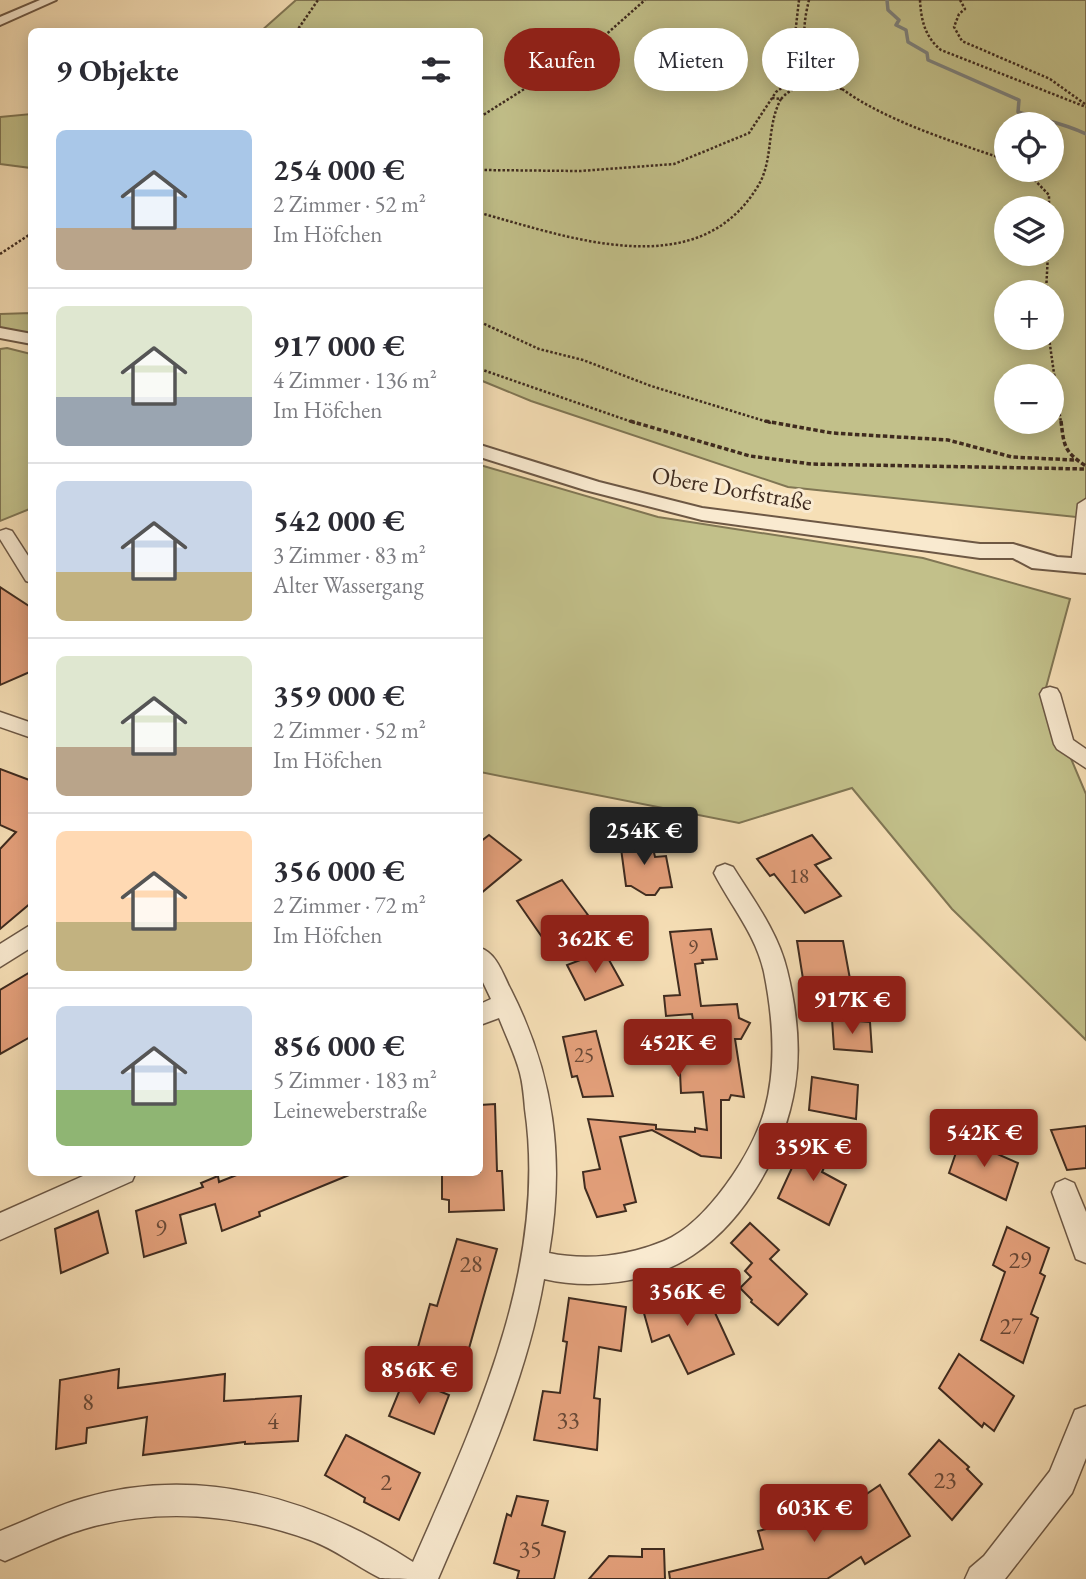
<!DOCTYPE html>
<html lang="de">
<head>
<meta charset="utf-8">
<style>
	body { margin:0; font-family:"EB Garamond",serif; background:#f7f7f7; color:#2b2b33; height:100vh; display:flex; flex-direction:column; font-size:26px; white-space:nowrap }
	* { box-sizing:border-box; margin:0 }
	p { font-size:23px; color:#7c7c81 }
	.icon { flex:none; width:38px; height:38px; fill:none; stroke:currentColor; stroke-width:2; stroke-linecap:round; stroke-linejoin:round }
	.map { position:relative; flex:1; overflow:hidden }
	.panel { position:absolute; left:28px; top:28px; width:455px; height:1148px; display:flex; flex-direction:column; background:#fff; border-radius:10px; box-shadow:0 4px 18px #0003 }
	.panel>* { flex:none }
	.banner { position:absolute; left:504px; top:28px; width:476px; height:63px; display:flex; gap:14px }
	.tools { position:absolute; left:994px; top:112px; display:grid; gap:14px }
	.tools a { display:grid; place-items:center; width:70px; height:70px; border-radius:50%; background:#fff; box-shadow:0 4px 18px #0003; font-size:35px }
	.price { position:absolute; translate:-50% -60px; padding:0 16px; border-radius:7px; background:#8f2418; color:#fff; font-size:23px; line-height:46px; filter:drop-shadow(0 2px 4px #0008) }
	.price::after { content:''; position:absolute; left:50%; top:42px; width:21px; height:16px; margin-left:-10px; background:inherit; clip-path:polygon(0 0,100% 0,50% 100%) }
	.price.current { background:#222; color:#fff }
	ul { padding:0; list-style:none }
	li { display:flex; align-items:center; gap:21px; height:175px; padding:0 28px }
	li+li { border-top:2px solid #e1e1e2 }
	li span { display:grid; place-items:center; flex:none; width:196px; height:140px; border-radius:10px; color:#555 }
	li>.icon { margin-inline-start:auto }
	span .icon { width:84px; height:84px; fill:#fffc; stroke-width:1 }
	li b { font-size:30px }
	h2 { display:flex; justify-content:space-between; align-items:center; height:84px; padding:0 28px; font-size:30px }
	.pill { padding:0 24px; border-radius:32px; background:#fff; box-shadow:0 4px 18px #0003; font-size:24px; line-height:63px }
	.pill.current { background:#8f2418; color:#fff }
	.map>svg:first-child { display:block }
	.green { fill:#c2c08a; stroke:#807654; stroke-width:2; fill-rule:evenodd }
	.lines { fill:none; stroke-linecap:round; stroke-linejoin:round }
	.stream { stroke:#7c807c; stroke-width:3.5 }
	.building { fill:#e4a07b; stroke:#3f2b1f; stroke-width:2 }
	.minor-casing { stroke:#6d5845; stroke-width:3 }
	.tertiary-casing { stroke:#6d5845; stroke-width:4 }
	.path-far1 { stroke:#3f2b1f; stroke-width:2.5; stroke-dasharray:2.5 2; stroke-linecap:butt }
	.path { stroke:#3f2b1f; stroke-width:3.5; stroke-dasharray:4.5 2.5; stroke-linecap:butt }
	.minor { fill:#f9ead0; fill-rule:evenodd }
	.tertiary { fill:#f9ead0; fill-rule:evenodd }
	.labels { text-anchor:middle; dominant-baseline:central; stroke-width:6; stroke-linejoin:round; paint-order:stroke }
	.number-label { font-size:21px; fill:#684836 }
	.street-label { font-size:24px; fill:#3f2b1f; stroke:#f9ead0 }
	.near-number-label { font-size:24px; fill:#684836 }
</style>
</head>
<body>
<div class="map">
<svg width="1086" height="1579" viewBox="0 0 1086 1579">
	<rect width="100%" height="100%" fill="#f6dfb6"/>
	<filter id="stains"><feTurbulence type="fractalNoise" baseFrequency=".00286" numOctaves="4"/><feColorMatrix values="0 0 0 0 .2 0 0 0 0 .09 0 0 0 0 .02 0 0 0 .5 -.17"/></filter>
	<radialGradient id="worn" r=".72"><stop offset=".6" stop-color="#630" stop-opacity="0"/><stop offset="1" stop-color="#630" stop-opacity=".3"/></radialGradient>
	<g class="green">
		<path d="M 296,0 L 1086,0 L 1086,518 L 788,487 L 531,401 L 480,380 L 480,32 L 260,32 ZM 1006,124 L 1052,124 L 1052,170 L 1006,170 ZM 1006,208 L 1052,208 L 1052,254 L 1006,254 ZM 1006,292 L 1052,292 L 1052,338 L 1006,338 ZM 1006,376 L 1052,376 L 1052,422 L 1006,422 Z"/>
		<polygon points="31,114 31,168 0,164 0,117"/>
		<polygon points="31,313 31,336 0,331 0,314"/>
		<polygon points="7,348 31,354 32,508 0,521 0,349"/>
		<polygon points="480,465 658,517 923,558 1070,599 1044,695 1086,794 1086,1040 952,909 852,788 739,823 480,772"/>
	</g>
	<g class="lines">
		<path class="stream" d="M 887,0 L 888,10 L 899,20 L 896,25 L 906,30 L 908,42 L 927,53 L 928,60 L 1019,100 L 1018,112 C 1042,120 1064,123 1086,134"/>
	</g>
	<g class="building">
		<polygon points="0,587 32,608 32,671 0,685"/>
		<polygon points="0,769 32,781 32,902 0,929 0,849 16,832 0,825"/>
		<polygon points="489,835 521,860 480,894 480,842"/>
		<polygon points="812,835 831,858 815,865 841,896 805,913 774,874 770,876 757,859"/>
		<polygon points="651,839 655,857 666,856 672,887 660,888 655,895 646,895 631,886 626,886 620,841"/>
		<polygon points="562,880 588,915 542,937 517,901"/>
		<polygon points="711,929 717,959 702,960 703,963 695,964 701,1006 737,1004 739,1018 750,1023 741,1039 735,1039 744,1097 731,1095 729,1100 721,1100 721,1158 701,1156 652,1130 620,1137 636,1202 624,1205 626,1211 597,1217 585,1188 583,1172 600,1169 588,1119 656,1125 656,1129 695,1132 695,1128 707,1130 703,1092 681,1093 679,1052 698,1052 692,1014 666,1016 664,996 680,995 670,932"/>
		<polygon points="797,941 843,941 850,979 803,979"/>
		<polygon points="604,951 623,985 585,1000 567,965"/>
		<polygon points="32,971 32,1036 0,1054 0,990"/>
		<polygon points="832,1019 870,1022 872,1052 834,1049"/>
		<polygon points="596,1031 613,1096 583,1097 577,1076 572,1077 563,1037"/>
		<polygon points="812,1077 858,1085 856,1119 809,1110"/>
		<polygon points="495,1104 497,1171 502,1171 504,1210 449,1212 449,1200 442,1199 442,1172 480,1172 480,1105"/>
		<polygon points="1086,1126 1086,1168 1067,1170 1051,1130"/>
		<polygon points="807,1135 833,1148 822,1172 846,1185 829,1225 778,1198"/>
		<polygon points="961,1138 1018,1163 1006,1200 949,1173"/>
		<polygon points="244,1172 354,1173 259,1212 260,1216 222,1231 215,1204 180,1215 186,1243 144,1257 136,1211 203,1187 201,1183 218,1176 219,1182"/>
		<polygon points="98,1211 108,1253 61,1273 55,1229"/>
		<polygon points="750,1223 779,1250 770,1259 807,1294 778,1325 751,1302 752,1300 740,1288 751,1277 745,1271 752,1263 731,1243"/>
		<polygon points="1007,1227 1049,1248 1040,1273 1045,1276 1031,1314 1038,1318 1023,1363 981,1340 1005,1272 993,1265"/>
		<polygon points="457,1239 497,1249 466,1359 418,1347 430,1304 437,1306"/>
		<polygon points="645,1279 660,1310 705,1291 734,1354 688,1374 669,1335 652,1342 635,1281"/>
		<polygon points="569,1298 626,1307 621,1351 599,1347 594,1398 600,1399 597,1450 534,1440 543,1391 560,1393 567,1342 563,1341"/>
		<polygon points="959,1354 1014,1396 994,1431 984,1423 982,1427 939,1388"/>
		<polygon points="119,1369 118,1388 225,1374 224,1401 301,1396 298,1441 245,1444 245,1442 143,1455 147,1417 87,1428 86,1443 56,1449 60,1380"/>
		<polygon points="405,1377 449,1395 434,1434 389,1416"/>
		<polygon points="346,1435 420,1473 399,1520 364,1502 365,1498 325,1475"/>
		<polygon points="939,1440 969,1467 967,1469 982,1484 952,1520 909,1474"/>
		<polygon points="880,1485 910,1536 865,1564 861,1557 827,1579 670,1579 669,1572 763,1549 758,1531 771,1528 773,1520 786,1517 794,1523 806,1520 808,1529 835,1512 837,1500 848,1494 859,1499"/>
		<polygon points="517,1496 548,1501 542,1525 565,1532 554,1579 517,1579 519,1571 494,1563 507,1514 511,1516"/>
		<polygon points="642,1549 664,1549 665,1579 589,1579 609,1556 642,1557"/>
	</g>
	<g class="lines">
		<defs>
			<g id="minor">
				<polygon points="1086,499 1086,570 1080,572 1071,566 1078,504"/>
				<polygon points="6,529 12,531 32,562 32,583 26,581 0,539 0,531"/>
				<polygon points="1050,687 1057,689 1060,694 1073,740 1086,749 1086,768 1057,749 1054,744 1040,694 1043,689"/>
				<polygon points="0,712 32,723 32,738 0,727"/>
				<path d="M 725,864 L 733,867 C 753,899 778,932 787,970 C 796,1006 801,1049 795,1086 C 785,1149 747,1219 693,1255 C 651,1283 592,1290 544,1279 C 526,1383 479,1483 438,1579 C 424,1579 391,1579 380,1578 C 356,1566 335,1549 310,1540 C 238,1514 158,1507 84,1529 C 57,1537 31,1550 5,1561 L 0,1559 L 0,1531 C 28,1520 55,1506 84,1498 C 199,1464 316,1499 413,1562 C 475,1421 548,1267 525,1109 C 524,1097 523,1084 520,1073 C 515,1054 506,1036 499,1018 L 480,1025 L 480,1004 L 491,999 L 480,976 L 480,948 C 497,953 503,975 511,990 C 554,1075 565,1159 549,1253 C 586,1261 628,1256 664,1241 C 707,1223 753,1153 765,1109 C 777,1065 773,1017 764,972 C 756,935 731,906 714,873 L 717,867 Z"/>
				<polygon points="32,924 32,947 0,967 0,944"/>
				<polygon points="92,1172 136,1172 132,1181 0,1240 0,1213"/>
				<polygon points="1065,1179 1074,1183 1086,1212 1086,1263 1076,1259 1052,1192 1056,1183"/>
				<polygon points="1086,1406 1086,1458 1072,1493 1005,1579 965,1579 970,1568 984,1556 1050,1471 1075,1410"/>
			</g>
			<g id="tertiary">
				<polygon points="40,0 56,0 0,25 0,17"/>
				<polygon points="0,328 32,334 32,344 0,338"/>
				<polygon points="480,445 599,482 702,508 980,544 1013,544 1057,557 1086,559 1086,573 1032,568 1013,558 980,558 702,520 585,490 480,457"/>
			</g>
		</defs>
		<use href="#minor" class="minor-casing"/>
		<use href="#tertiary" class="tertiary-casing"/>
		<g class="path-far1">
			<path d="M 809,0 C 805,16 801,38 809,53 C 837,108 950,140 1006,160"/>
			<path d="M 920,0 C 921,20 925,37 941,50 L 1086,107"/>
			<polyline points="960,0 965,9 959,14 954,27 962,41 1050,79 1085,104"/>
			<polyline points="296,32 318,0"/>
			<path d="M 781,99 C 798,79 820,87 843,89"/>
			<polyline points="480,117 594,45 645,0"/>
			<polyline points="480,170 580,171 674,164 749,133 776,92 801,74 795,35 799,0"/>
			<polyline points="1025,170 1049,195 1049,208"/>
			<path d="M 480,213 C 569,237 698,286 758,186 C 774,160 766,126 781,99 L 772,98"/>
			<polyline points="0,254 32,233"/>
			<polyline points="1046,292 1048,254"/>
			<polyline points="480,322 539,349 583,360 651,386 771,423"/>
			<polyline points="1049,338 1061,423"/>
			<polyline points="480,369 635,423"/>
		</g>
		<g class="path">
			<polyline points="630,421 750,456 811,464 1086,469"/>
			<polyline points="765,421 832,433 948,440 1012,457 1074,460"/>
			<path d="M 1061,421 C 1064,446 1064,452 1086,466"/>
		</g>
		<use href="#minor" class="minor"/>
		<use href="#tertiary" class="tertiary"/>
	</g>
	<g class="labels">
		<g class="number-label">
			<text x="799" y="875">18</text>
			<text x="693" y="946">9</text>
			<text x="584" y="1054">25</text>
		</g>
		<g class="street-label">
			<text transform="translate(732 488) rotate(10)">Obere Dorfstraße</text>
		</g>
		<g class="near-number-label">
			<text x="161" y="1227">9</text>
			<text x="1020" y="1259">29</text>
			<text x="471" y="1263">28</text>
			<text x="1011" y="1325">27</text>
			<text x="88" y="1401">8</text>
			<text x="568" y="1419">33</text>
			<text x="273" y="1420">4</text>
			<text x="945" y="1479">23</text>
			<text x="386" y="1481">2</text>
			<text x="530" y="1548">35</text>
		</g>
	</g>
	<rect width="100%" height="100%" filter="url(#stains)"/>
	<rect width="100%" height="100%" fill="url(#worn)"/>
</svg>
<div class="tools">
<a><svg class="icon" aria-label="locate" viewBox="0 0 24 24"><circle cx="12" cy="12" r="6"/><path d="M12 2v4M12 18v4M2 12h4M18 12h4"/></svg></a>
<a><svg class="icon" aria-label="layers" viewBox="0 0 24 24"><path d="M12 4l9 5-9 5-9-5zM3 14l9 5 9-5"/></svg></a>
<a>+</a>
<a>−</a>
</div>
<b class="price current" style="left:644px;top:867px">254K €</b>
<b class="price" style="left:595px;top:975px">362K €</b>
<b class="price" style="left:852px;top:1036px">917K €</b>
<b class="price" style="left:678px;top:1079px">452K €</b>
<b class="price" style="left:984px;top:1169px">542K €</b>
<b class="price" style="left:813px;top:1183px">359K €</b>
<b class="price" style="left:687px;top:1328px">356K €</b>
<b class="price" style="left:419px;top:1406px">856K €</b>
<b class="price" style="left:814px;top:1544px">603K €</b>
<div class="banner">
<a class="pill current">Kaufen</a>
<a class="pill">Mieten</a>
<a class="pill">Filter</a>
</div>
<section class="panel">
<h2>9 Objekte<svg class="icon" aria-label="filters" viewBox="0 0 24 24"><path d="M4 7h16M4 17h16"/><circle cx="9" cy="7" r="2"/><circle cx="15" cy="17" r="2"/></svg></h2>
<ul>
<li><span style="background:linear-gradient(#a9c7e8 70%,#b9a48a 0)"><svg class="icon" aria-label="home" viewBox="0 0 24 24"><path d="M3 11l9-7 9 7M6 9v11h12V9"/></svg></span><div><b>254 000 €</b><p>2 Zimmer · 52 m²</p><p>Im Höfchen</p></div></li>
<li><span style="background:linear-gradient(#dfe7d0 65%,#9aa5b1 0)"><svg class="icon" aria-label="home" viewBox="0 0 24 24"><path d="M3 11l9-7 9 7M6 9v11h12V9"/></svg></span><div><b>917 000 €</b><p>4 Zimmer · 136 m²</p><p>Im Höfchen</p></div></li>
<li><span style="background:linear-gradient(#c9d6e8 65%,#c2b280 0)"><svg class="icon" aria-label="home" viewBox="0 0 24 24"><path d="M3 11l9-7 9 7M6 9v11h12V9"/></svg></span><div><b>542 000 €</b><p>3 Zimmer · 83 m²</p><p>Alter Wassergang</p></div></li>
<li><span style="background:linear-gradient(#dfe7d0 65%,#b9a48a 0)"><svg class="icon" aria-label="home" viewBox="0 0 24 24"><path d="M3 11l9-7 9 7M6 9v11h12V9"/></svg></span><div><b>359 000 €</b><p>2 Zimmer · 52 m²</p><p>Im Höfchen</p></div></li>
<li><span style="background:linear-gradient(#ffd9b3 65%,#c2b280 0)"><svg class="icon" aria-label="home" viewBox="0 0 24 24"><path d="M3 11l9-7 9 7M6 9v11h12V9"/></svg></span><div><b>356 000 €</b><p>2 Zimmer · 72 m²</p><p>Im Höfchen</p></div></li>
<li><span style="background:linear-gradient(#c9d6e8 60%,#8fb573 0)"><svg class="icon" aria-label="home" viewBox="0 0 24 24"><path d="M3 11l9-7 9 7M6 9v11h12V9"/></svg></span><div><b>856 000 €</b><p>5 Zimmer · 183 m²</p><p>Leineweberstraße</p></div></li>
</ul>
</section>
</div>
</body>
</html>
